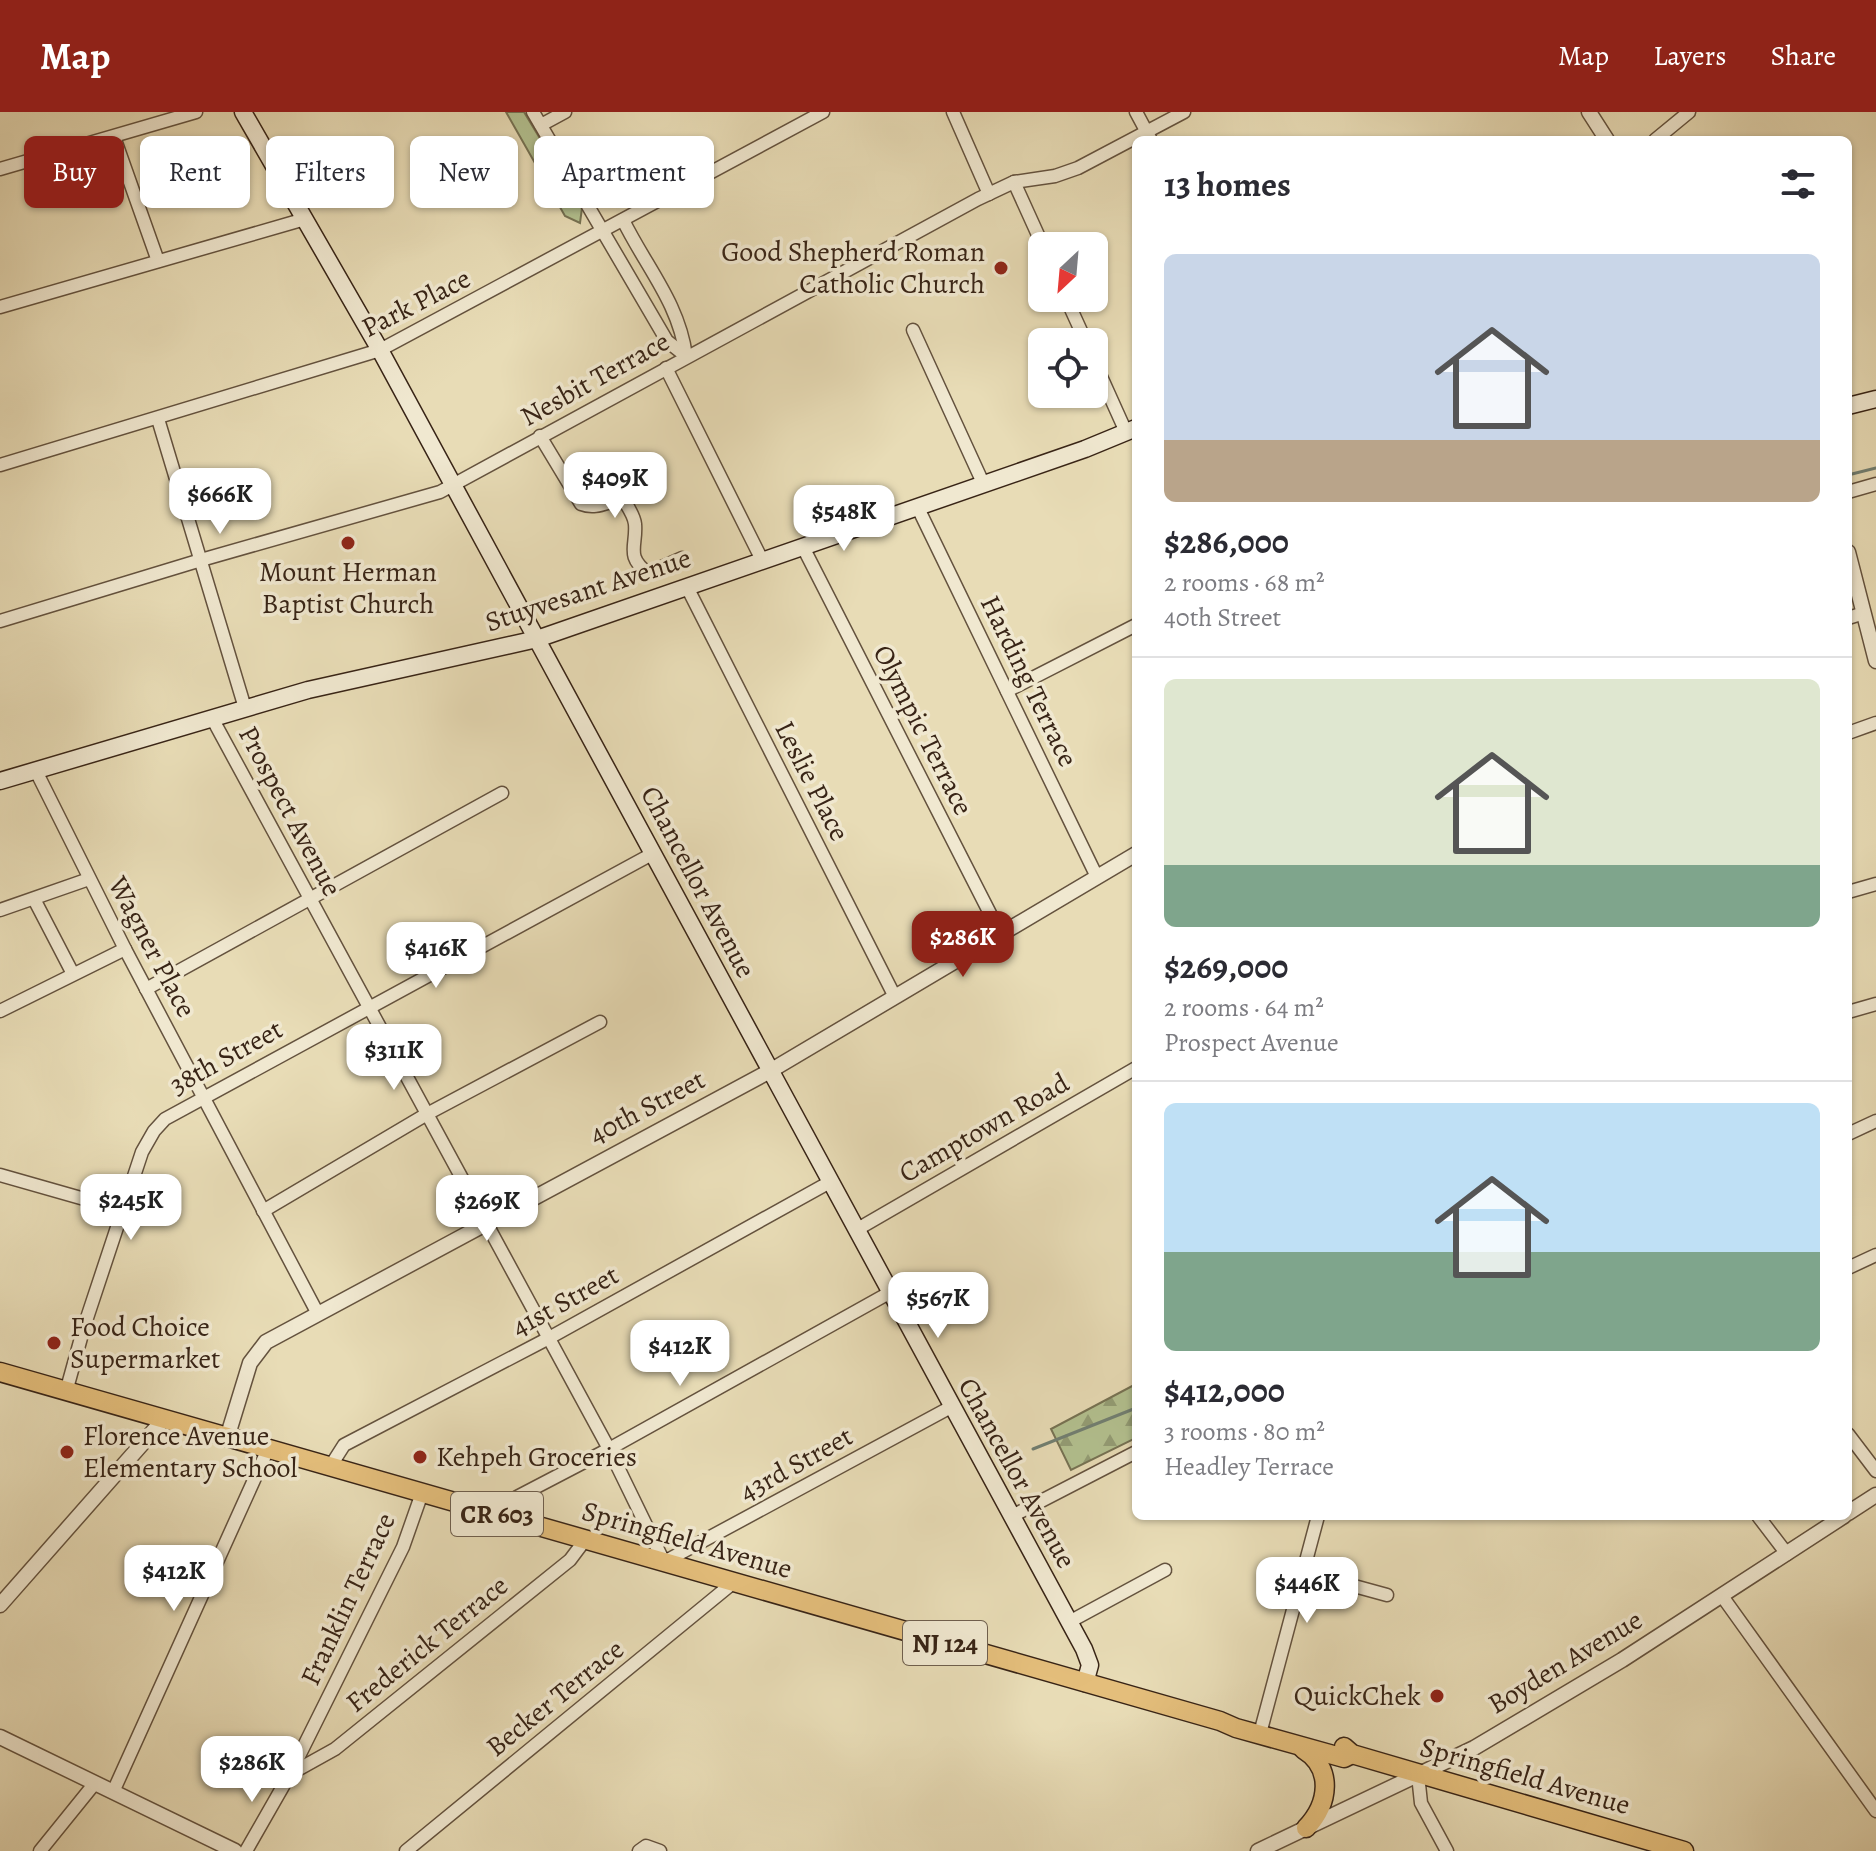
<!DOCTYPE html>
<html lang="en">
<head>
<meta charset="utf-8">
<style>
	body { margin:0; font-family:Alegreya,serif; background:#f7f7f7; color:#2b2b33; height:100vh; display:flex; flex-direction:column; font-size:30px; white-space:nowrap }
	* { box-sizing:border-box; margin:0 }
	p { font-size:26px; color:#7c7c81 }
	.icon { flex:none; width:44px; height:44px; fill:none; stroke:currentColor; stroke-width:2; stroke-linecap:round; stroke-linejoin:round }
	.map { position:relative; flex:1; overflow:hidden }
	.sheet { position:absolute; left:1132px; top:24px; width:720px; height:1384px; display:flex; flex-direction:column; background:#fff; border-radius:12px; box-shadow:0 2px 6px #0004 }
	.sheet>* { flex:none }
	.banner { position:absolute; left:24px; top:24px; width:760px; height:72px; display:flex; gap:16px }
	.needle { width:52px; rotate:206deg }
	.tools { position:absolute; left:1028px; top:120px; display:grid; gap:16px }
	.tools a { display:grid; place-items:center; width:80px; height:80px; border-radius:12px; background:#fff; box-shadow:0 2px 6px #0004; font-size:40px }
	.price { position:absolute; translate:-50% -68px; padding:0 18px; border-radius:16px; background:#fff; color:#222; font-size:26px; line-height:52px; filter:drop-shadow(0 2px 4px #0008) }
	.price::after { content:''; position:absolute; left:50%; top:48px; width:24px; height:18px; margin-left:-12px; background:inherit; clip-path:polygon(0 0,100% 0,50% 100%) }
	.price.on { background:#8f2418; color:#fff }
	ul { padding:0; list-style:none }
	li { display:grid; align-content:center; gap:16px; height:424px; padding:0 32px }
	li+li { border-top:2px solid #e1e1e2 }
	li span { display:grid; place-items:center; height:248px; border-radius:12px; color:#555 }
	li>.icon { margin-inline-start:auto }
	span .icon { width:144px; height:144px; fill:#fffc; stroke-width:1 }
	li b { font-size:34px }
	h2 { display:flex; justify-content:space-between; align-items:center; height:96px; padding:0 32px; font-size:34px }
	.chip { padding:0 28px; border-radius:12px; background:#fff; box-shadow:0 2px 6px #0004; font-size:28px; line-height:72px }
	.chip.on { background:#8f2418; color:#fff }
	header { display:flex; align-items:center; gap:48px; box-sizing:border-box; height:112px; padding:0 40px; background:#8f2418; color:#fff }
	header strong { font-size:38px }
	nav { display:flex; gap:44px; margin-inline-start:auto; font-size:28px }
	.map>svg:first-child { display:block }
	.forest { fill:url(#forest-firs); stroke:#767253; stroke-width:2 }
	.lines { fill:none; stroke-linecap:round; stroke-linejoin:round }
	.stream { stroke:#717f72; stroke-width:3 }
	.minor-casing { stroke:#64523e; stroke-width:15 }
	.tertiary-casing { stroke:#64523e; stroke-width:17 }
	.secondary-casing { stroke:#382416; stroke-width:19 }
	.primary-casing { stroke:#382416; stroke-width:21 }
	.minor { stroke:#f0e8d0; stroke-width:12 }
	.tertiary { stroke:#f0e8d0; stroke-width:14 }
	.secondary { stroke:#f0e8d0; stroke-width:16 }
	.primary { stroke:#e4be7b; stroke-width:18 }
	.poi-dot { fill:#8f2418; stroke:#f0e8d0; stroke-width:3 }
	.labels { text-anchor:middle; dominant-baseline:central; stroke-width:7; stroke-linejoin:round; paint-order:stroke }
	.shield { fill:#f0e8d0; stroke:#6f5f4e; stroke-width:2 }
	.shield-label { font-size:26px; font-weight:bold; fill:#382416 }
	.poi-label { font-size:28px; fill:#382416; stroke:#f0e8d0; text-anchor:start }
	.street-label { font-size:28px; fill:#382416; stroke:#f0e8d0 }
</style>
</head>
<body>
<header>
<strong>Map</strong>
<nav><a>Map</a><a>Layers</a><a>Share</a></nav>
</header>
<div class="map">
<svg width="1876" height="1739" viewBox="0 0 1876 1739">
	<defs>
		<pattern id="forest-firs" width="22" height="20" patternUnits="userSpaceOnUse" patternTransform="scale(2)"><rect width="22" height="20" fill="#b3c190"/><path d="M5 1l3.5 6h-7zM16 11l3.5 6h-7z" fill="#939d75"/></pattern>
	</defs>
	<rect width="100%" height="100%" fill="#e8dcb6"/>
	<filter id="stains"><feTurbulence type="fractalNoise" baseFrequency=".0025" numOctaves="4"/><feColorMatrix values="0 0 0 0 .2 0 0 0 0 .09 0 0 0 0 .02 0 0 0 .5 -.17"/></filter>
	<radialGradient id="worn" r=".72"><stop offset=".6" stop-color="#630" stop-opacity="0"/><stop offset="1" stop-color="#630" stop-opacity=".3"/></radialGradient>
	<g class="forest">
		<polygon points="506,0 524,0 582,96 580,111 565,104"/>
		<polygon points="1136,1272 1136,1326 1071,1358 1051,1317"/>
	</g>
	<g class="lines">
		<g class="stream">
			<polyline points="1848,363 1876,356"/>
			<polyline points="1033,1337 1136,1296"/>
		</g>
		<defs>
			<g id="minor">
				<polyline points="533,0 667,229 686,244"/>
				<polyline points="953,0 989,82"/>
				<polyline points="1136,0 1151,28"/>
				<polyline points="541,13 565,0"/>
				<polyline points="114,25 158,149"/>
				<polyline points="1655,28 1689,0"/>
				<polyline points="0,57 196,0"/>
				<polyline points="1014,70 1043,134"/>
				<path d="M 623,108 C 646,155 679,191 686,244"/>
				<polyline points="1066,186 1086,230"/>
				<polyline points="0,195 305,107"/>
				<polyline points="913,218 983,371"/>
				<polyline points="1094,249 1126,320"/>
				<polyline points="666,256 762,448"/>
				<polyline points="158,307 245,596"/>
				<path d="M 540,324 L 581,392 C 597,398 608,389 623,387 C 628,395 634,403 635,412 C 637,434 625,444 648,461 L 682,446"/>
				<polyline points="0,353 380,238 823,0"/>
				<polyline points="1848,380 1876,372"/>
				<polyline points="917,394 1097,765"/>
				<polyline points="803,435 1001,823"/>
				<polyline points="687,475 895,885"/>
				<polyline points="1848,506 1864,501"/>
				<polyline points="0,509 201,448 440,380 978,87 1014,70 1055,64 1078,56 1184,0"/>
				<polyline points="1007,579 1136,513"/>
				<polyline points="212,606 609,1337 664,1450 951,1295"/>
				<polyline points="1848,621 1876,611"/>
				<polyline points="36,659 125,837 318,1202"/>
				<polyline points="1848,780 1876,772"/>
				<polyline points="34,787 73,862"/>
				<polyline points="0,798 89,767"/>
				<polyline points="146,877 502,681"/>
				<polyline points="0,899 125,837"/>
				<polyline points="1848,900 1876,892"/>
				<polyline points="1848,1022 1876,1009"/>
				<polyline points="0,1063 123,1098"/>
				<polyline points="263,1099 427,1002 600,910"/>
				<polyline points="856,1118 1136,956"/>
				<polyline points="1848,1156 1876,1143"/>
				<polyline points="66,1280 84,1215 142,1040 154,1019 165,1007 652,742"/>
				<polyline points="1848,1322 1876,1359"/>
				<polyline points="330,1355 344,1333 549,1226 830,1070"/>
				<polyline points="1012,1404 1136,1340"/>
				<polyline points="1758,1404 1787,1442"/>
				<polyline points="506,1405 517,1385 609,1337 889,1181"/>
				<polyline points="1303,1460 1387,1483"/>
				<polyline points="1722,1484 1876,1699"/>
				<polyline points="1069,1510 1165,1458"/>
				<polyline points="1262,1614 1318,1404"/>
				<polyline points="290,1662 335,1637 570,1448 585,1428"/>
				<polyline points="1418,1663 1421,1691 1447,1739"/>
				<polyline points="113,1680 268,1337"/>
				<polyline points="40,1739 95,1671"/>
				<polyline points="246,1739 290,1662 403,1435 422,1381"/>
				<polyline points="406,1739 734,1470"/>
				<polyline points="639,1739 646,1734 660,1739"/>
			</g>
			<g id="tertiary">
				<polyline points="1589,0 1607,28"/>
				<polyline points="1848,440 1876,549"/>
				<polyline points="227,1326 250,1251 266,1230 770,959 1136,742"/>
				<polyline points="1848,1401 1876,1383"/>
				<polyline points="0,1493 164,1307"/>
				<polyline points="0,1625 235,1739"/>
				<polyline points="1258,1739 1474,1636 1622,1548 1844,1404"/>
			</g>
			<g id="secondary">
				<polyline points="243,0 380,238 1084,1537 1090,1553 1085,1571"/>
				<polyline points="1848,294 1876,287"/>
				<polyline points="0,669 308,578 537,527 1085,337 1136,316"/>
			</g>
			<g id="primary">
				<polyline points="0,1260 1220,1609 1236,1616 1344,1646 1352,1642"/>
				<polyline points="1344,1635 1352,1642 1684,1739"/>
				<path d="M 1303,1637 C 1334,1656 1329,1692 1306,1716"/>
			</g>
		</defs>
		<use href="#minor" class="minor-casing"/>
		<use href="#tertiary" class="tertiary-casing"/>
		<use href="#secondary" class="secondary-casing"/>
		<use href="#primary" class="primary-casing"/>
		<use href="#minor" class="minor"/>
		<use href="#tertiary" class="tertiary"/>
		<use href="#secondary" class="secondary"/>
		<use href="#primary" class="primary"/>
	</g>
	<g class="poi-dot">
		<circle cx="1001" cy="156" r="8"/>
		<circle cx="348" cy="431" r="8"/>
		<circle cx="54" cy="1231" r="8"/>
		<circle cx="67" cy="1340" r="8"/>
		<circle cx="420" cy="1345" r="8"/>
		<circle cx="1437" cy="1584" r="8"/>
	</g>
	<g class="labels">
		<g class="shield">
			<rect x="451" y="1380" width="92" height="44" rx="6"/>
			<rect x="903" y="1509" width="84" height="44" rx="6"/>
		</g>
		<g class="shield-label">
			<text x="497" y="1402">CR 603</text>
			<text x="945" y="1531">NJ 124</text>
		</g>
		<g class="poi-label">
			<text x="985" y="140" text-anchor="end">Good Shepherd Roman<tspan x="985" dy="32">Catholic Church</tspan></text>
			<text x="348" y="460" text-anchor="middle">Mount Herman<tspan x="348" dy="32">Baptist Church</tspan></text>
			<text x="70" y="1215">Food Choice<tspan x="70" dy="32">Supermarket</tspan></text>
			<text x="83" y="1324">Florence Avenue<tspan x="83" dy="32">Elementary School</tspan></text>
			<text x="436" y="1345">Kehpeh Groceries</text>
			<text x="1421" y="1584" text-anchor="end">QuickChek</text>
		</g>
		<g class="street-label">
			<text transform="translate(416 191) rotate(-27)">Park Place</text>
			<text transform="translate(595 267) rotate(-29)">Nesbit Terrace</text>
			<text transform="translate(588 478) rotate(-18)">Stuyvesant Avenue</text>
			<text transform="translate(1029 569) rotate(64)">Harding Terrace</text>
			<text transform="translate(923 618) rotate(63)">Olympic Terrace</text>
			<text transform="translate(812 669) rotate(63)">Leslie Place</text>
			<text transform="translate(290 699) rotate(62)">Prospect Avenue</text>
			<text transform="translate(698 770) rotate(62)">Chancellor Avenue</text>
			<text transform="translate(152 835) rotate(62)">Wagner Place</text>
			<text transform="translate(226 945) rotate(-29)">38th Street</text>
			<text transform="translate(647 995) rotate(-28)">40th Street</text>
			<text transform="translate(984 1016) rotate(-30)">Camptown Road</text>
			<text transform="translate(565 1189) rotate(-29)">41st Street</text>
			<text transform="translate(796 1352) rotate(-29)">43rd Street</text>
			<text transform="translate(1017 1361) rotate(61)">Chancellor Avenue</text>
			<text transform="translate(687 1428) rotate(16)">Springfield Avenue</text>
			<text transform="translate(348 1487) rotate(-65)">Franklin Terrace</text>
			<text transform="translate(427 1532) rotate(-39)">Frederick Terrace</text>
			<text transform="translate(1565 1550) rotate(-31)">Boyden Avenue</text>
			<text transform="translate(555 1586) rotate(-39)">Becker Terrace</text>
			<text transform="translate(1525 1664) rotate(16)">Springfield Avenue</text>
		</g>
	</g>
	<rect width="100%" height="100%" filter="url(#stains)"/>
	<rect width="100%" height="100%" fill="url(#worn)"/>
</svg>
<div class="tools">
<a><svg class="needle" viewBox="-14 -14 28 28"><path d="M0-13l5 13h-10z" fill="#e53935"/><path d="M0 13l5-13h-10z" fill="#7c7c81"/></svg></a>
<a><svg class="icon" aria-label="locate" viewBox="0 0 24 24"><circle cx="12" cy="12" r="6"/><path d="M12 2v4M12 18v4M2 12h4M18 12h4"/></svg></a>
</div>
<b class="price" style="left:615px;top:408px">$409K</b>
<b class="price" style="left:220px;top:424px">$666K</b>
<b class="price" style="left:844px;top:441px">$548K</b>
<b class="price on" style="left:963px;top:867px">$286K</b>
<b class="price" style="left:436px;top:878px">$416K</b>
<b class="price" style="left:394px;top:980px">$311K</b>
<b class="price" style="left:131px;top:1130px">$245K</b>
<b class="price" style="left:487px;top:1131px">$269K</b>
<b class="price" style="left:938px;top:1228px">$567K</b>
<b class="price" style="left:680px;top:1276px">$412K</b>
<b class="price" style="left:174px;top:1501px">$412K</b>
<b class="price" style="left:1307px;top:1513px">$446K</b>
<b class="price" style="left:252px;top:1692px">$286K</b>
<div class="banner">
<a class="chip on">Buy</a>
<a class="chip">Rent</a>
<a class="chip">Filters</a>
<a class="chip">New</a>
<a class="chip">Apartment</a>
</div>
<section class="sheet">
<h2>13 homes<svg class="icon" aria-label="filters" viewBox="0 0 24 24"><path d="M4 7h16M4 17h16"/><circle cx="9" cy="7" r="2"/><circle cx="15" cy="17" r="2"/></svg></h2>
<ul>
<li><span style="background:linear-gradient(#c9d6e8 75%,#b9a48a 0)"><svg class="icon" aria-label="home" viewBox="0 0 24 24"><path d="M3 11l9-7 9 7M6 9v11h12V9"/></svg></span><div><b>$286,000</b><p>2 rooms · 68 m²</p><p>40th Street</p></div></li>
<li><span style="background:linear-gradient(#dfe7d0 75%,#7fa58c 0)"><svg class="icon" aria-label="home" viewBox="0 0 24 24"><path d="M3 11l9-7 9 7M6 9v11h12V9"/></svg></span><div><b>$269,000</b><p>2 rooms · 64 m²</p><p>Prospect Avenue</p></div></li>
<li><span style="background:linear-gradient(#bfe0f5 60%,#7fa58c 0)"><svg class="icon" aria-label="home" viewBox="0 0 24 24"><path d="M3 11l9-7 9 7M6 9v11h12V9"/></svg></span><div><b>$412,000</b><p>3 rooms · 80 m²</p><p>Headley Terrace</p></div></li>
</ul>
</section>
</div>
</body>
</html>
